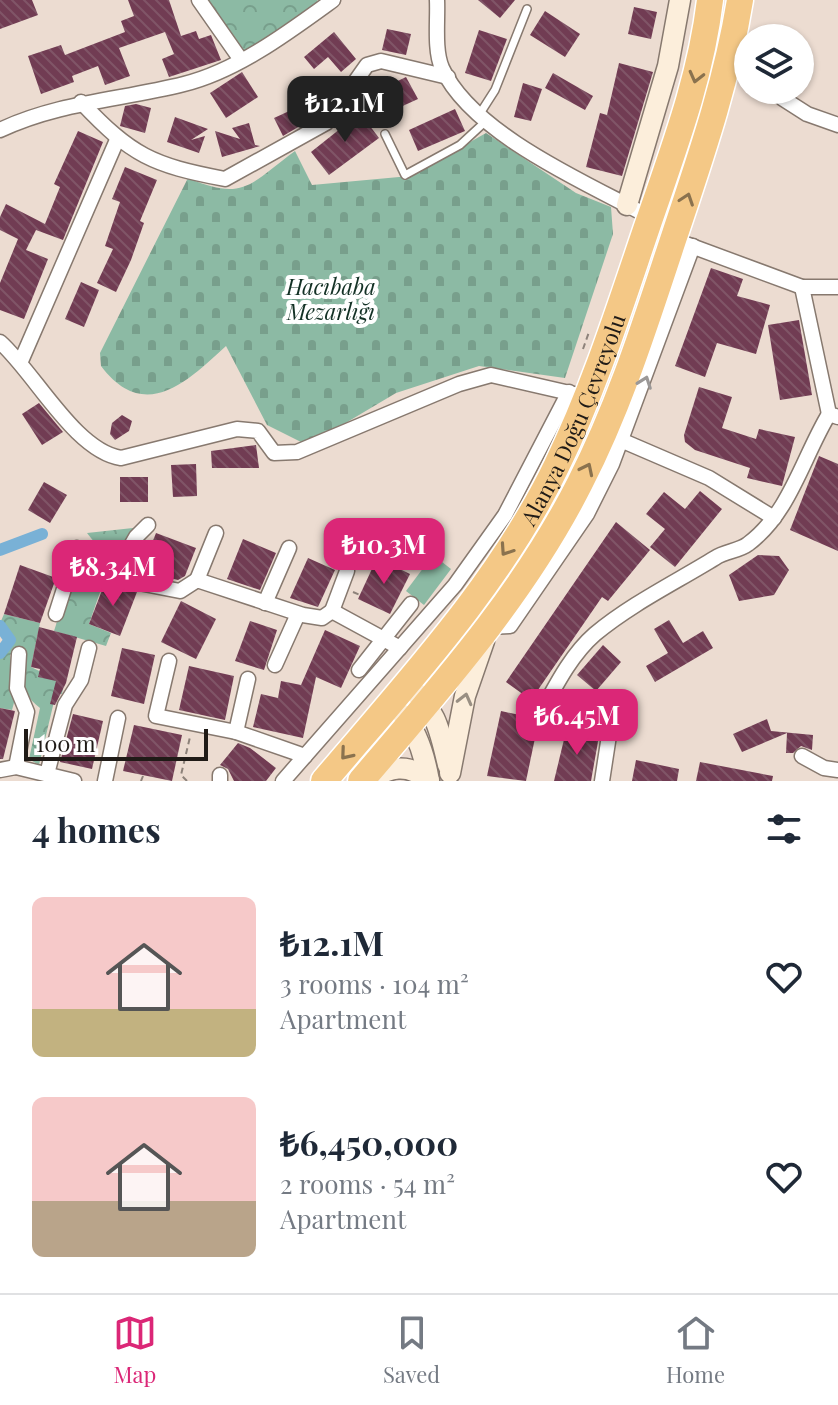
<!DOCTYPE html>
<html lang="en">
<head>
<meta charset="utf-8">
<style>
	body { margin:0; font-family:"Playfair Display",serif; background:#f6f6f7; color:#1f2937; height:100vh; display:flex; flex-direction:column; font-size:30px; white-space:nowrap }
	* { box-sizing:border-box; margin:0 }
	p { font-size:26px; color:#747a83 }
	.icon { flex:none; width:44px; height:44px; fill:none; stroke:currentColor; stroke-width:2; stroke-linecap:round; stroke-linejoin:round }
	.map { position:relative; height:781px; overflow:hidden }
	.sheet { display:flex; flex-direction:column; background:#fff; flex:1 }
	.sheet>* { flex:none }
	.buttons { position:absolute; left:734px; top:24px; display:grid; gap:16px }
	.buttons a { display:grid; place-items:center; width:80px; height:80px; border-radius:50%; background:#fff; box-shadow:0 2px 6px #0004; font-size:40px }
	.scale { position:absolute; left:24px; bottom:20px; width:184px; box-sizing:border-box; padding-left:8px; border:4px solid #201b17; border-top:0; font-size:22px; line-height:28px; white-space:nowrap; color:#201b17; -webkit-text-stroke:6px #fff; paint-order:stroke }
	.price { position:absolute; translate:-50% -68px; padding:0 18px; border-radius:16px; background:#db2777; color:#fff; font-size:26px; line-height:52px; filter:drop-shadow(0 2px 4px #0008) }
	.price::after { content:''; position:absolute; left:50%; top:48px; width:24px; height:18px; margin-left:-12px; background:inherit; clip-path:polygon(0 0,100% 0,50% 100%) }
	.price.on { background:#222; color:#fff }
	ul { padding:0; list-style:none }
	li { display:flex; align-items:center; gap:24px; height:200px; padding:0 32px }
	li span { display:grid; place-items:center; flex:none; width:224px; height:160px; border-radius:12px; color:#555 }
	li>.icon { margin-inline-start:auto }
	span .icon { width:96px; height:96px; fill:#fffc; stroke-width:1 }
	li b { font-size:34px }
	h2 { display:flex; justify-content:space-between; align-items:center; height:96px; padding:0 32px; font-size:34px }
	.dock { display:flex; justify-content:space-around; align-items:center; height:112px; border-top:2px solid #e0e1e3; background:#fff; font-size:22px; color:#747a83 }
	.dock a { display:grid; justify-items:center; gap:4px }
	.dock .on { color:#db2777 }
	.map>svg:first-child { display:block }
	.grass { fill:#8cbaa4 }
	.cemetery { fill:url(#cemetery-stones) }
	.park { fill:url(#park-crowns) }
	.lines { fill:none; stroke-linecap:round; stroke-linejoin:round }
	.canal { stroke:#79b1d6; stroke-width:12 }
	.building { fill:url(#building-back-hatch) }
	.lane-casing { stroke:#87796f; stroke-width:10 }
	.street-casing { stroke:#87796f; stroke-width:17 }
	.secondary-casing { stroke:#87796f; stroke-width:23 }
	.highway-casing { stroke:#fff; stroke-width:29 }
	.path { stroke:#8d827a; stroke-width:2; stroke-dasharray:6 4; stroke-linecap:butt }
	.lane { stroke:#fff; stroke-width:7 }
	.street { stroke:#fff; stroke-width:14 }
	.secondary { stroke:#fceedb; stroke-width:20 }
	.highway { stroke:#f4c886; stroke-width:26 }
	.oneway { stroke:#8a724e }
	.oneway2 { stroke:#9b9897 }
	.oneway3 { stroke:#998f83 }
	.labels { text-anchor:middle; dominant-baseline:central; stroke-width:8; stroke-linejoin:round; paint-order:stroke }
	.park-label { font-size:22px; font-style:italic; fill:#133125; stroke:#fff }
	.street-label { font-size:22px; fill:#201b17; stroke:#fff }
</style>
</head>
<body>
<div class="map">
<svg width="838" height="781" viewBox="0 0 838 781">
	<defs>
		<pattern id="cemetery-stones" width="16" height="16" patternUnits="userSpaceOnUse" patternTransform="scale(2)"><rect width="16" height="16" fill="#8cbaa4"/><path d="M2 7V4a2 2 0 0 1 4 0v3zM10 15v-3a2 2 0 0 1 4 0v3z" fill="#789f8c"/></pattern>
		<pattern id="park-crowns" width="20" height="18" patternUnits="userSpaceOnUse" patternTransform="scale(2)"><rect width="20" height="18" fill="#8cbaa4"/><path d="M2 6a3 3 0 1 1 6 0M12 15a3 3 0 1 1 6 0" fill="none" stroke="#789f8c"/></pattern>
		<pattern id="building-back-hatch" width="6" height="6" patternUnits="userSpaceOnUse" patternTransform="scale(2)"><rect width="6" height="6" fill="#713c53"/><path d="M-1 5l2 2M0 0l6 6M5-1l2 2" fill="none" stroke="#805567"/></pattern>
	</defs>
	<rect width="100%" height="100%" fill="#ecdcd1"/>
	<polygon class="grass" points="433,555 451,569 424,605 406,591"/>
	<path class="cemetery" d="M 486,133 L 576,193 L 611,207 L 613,234 L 565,378 L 479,366 L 396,393 L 322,437 L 301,442 L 267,425 L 226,346 C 188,381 145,424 101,366 L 100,353 L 188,178 C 244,202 250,184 295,151 L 312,185 L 410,176 Z"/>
	<g class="park">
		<polygon points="207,0 317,0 320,3 242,53"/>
		<polygon points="142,527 119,560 106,557 87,533"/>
		<polygon points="79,554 108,569 89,624 111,633 106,646 54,631"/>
		<path d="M 4,614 L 40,623 L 31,667 L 64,683 L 62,694 L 56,693 L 39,765 L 29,759 L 40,708 C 18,691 24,677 26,651 L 16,649 L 10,655 L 15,699 L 12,710 L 0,708 L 0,658 L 12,641 L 1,621 Z"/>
	</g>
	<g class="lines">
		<g class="canal">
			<polyline points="0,550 42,534"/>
			<polyline points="0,626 10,640 0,653"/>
		</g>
	</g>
	<g class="building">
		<polygon points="0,0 32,0 38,15 0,29"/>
		<polygon points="128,0 169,0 181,36 196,31 199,39 211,35 221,60 169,77 162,59 174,54 165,32 119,48 130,76 105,85 98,66 72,76 74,82 41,94 28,56 61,45 65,55 125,32 121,21 134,16"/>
		<polygon points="478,0 515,0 500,18"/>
		<polygon points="634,7 657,12 651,39 628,34"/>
		<polygon points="545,11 580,34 565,57 530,35"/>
		<polygon points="387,29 411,34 406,55 382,50"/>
		<polygon points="479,30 507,39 491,81 465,73"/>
		<polygon points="334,32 356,59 341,72 328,57 314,69 304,57"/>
		<polygon points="619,63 653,72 622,176 586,167 600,113 607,115"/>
		<polygon points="242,72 258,97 226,118 210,93"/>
		<polygon points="553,73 593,96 585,110 545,88"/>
		<polygon points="406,77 418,99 385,114 375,92"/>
		<polygon points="523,83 542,89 531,121 514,117"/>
		<polygon points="136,104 151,108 145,133 120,126 125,106"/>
		<polygon points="298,107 305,123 283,136 274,118"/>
		<polygon points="455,109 465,131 418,151 409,130"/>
		<polygon points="360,113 379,138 329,175 311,152"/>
		<polygon points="175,117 208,129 191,140 205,136 199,153 167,142"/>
		<polygon points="249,123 255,145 260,146 222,157 215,131 240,139 232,128"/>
		<polygon points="78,131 103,142 63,240 36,230 26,250 48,259 24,319 0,310 0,283 18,239 0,230 0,217 6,204 45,224 60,187 54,184"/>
		<polygon points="125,167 157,180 140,221 144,223 131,260 116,292 97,283 113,249 105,246 120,202 112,199"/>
		<polygon points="711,268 743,279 737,296 770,305 756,354 717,343 705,377 675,366"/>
		<polygon points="81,282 99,290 84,327 65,319"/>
		<polygon points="799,320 812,395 780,400 768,325"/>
		<polygon points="699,387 732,397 722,428 756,439 759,429 795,437 782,486 747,478 750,468 695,450 685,442 684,435"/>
		<polygon points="39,403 63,432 42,445 22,414"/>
		<polygon points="122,415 132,421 129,431 115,440 110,434 112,423"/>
		<polygon points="256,445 259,468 212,468 211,451"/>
		<polygon points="819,456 838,464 838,551 790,530"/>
		<polygon points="196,464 197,496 173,497 171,465"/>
		<rect x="120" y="477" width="28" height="25"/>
		<polygon points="44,482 67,495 50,523 28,510"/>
		<polygon points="700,491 722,509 675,567 650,547 665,529 646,514 664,492 685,509"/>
		<polygon points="616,522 650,550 608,601 602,597 531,700 506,682"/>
		<polygon points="156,533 196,548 185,576 178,580 141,571"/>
		<polygon points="243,539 276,553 260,590 227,579"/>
		<polygon points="758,555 779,556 789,570 774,595 739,601 729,575"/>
		<polygon points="308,558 335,570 318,607 290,598"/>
		<polygon points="377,558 410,574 390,614 358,599"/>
		<polygon points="20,565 56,578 40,623 4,614"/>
		<polygon points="106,580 137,592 120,636 89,624"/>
		<polygon points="181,601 216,619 196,659 161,642"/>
		<polygon points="669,620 683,643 703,631 713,648 655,682 646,666 668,653 654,629"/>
		<polygon points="250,621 277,630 264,670 235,661"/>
		<polygon points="39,627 77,637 66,683 55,705 50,704 56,681 38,677 40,669 31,667"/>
		<polygon points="325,630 360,646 341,688 316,677 303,738 253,727 261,694 278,698 281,681 301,685"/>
		<polygon points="603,645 621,662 596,691 577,675"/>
		<polygon points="122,648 155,655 144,704 111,696"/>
		<polygon points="189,666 234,676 225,720 179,710"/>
		<polygon points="0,708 15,711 3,759 0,759"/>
		<polygon points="501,711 539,719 526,781 487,776"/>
		<polygon points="73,714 103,721 92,769 60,762"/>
		<polygon points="767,719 771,731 813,735 812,750 801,746 793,753 786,753 787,733 742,752 733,734"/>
		<polygon points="134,725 182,735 172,781 123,771"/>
		<polygon points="567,727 599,736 591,781 554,781"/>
		<polygon points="238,743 250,748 276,768 266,781 234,781 228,769 220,765"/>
		<polygon points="636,760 679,769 677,781 632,781"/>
		<polygon points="700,762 773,776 772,781 696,781"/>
	</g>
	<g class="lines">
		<defs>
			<g id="lane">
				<polyline points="479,115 495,90 527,9"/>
				<polyline points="385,134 405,175 460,145 486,121"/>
			</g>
			<g id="street">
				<polyline points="199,0 241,60"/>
				<path d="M 437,0 C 438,20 434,50 442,68 C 472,134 588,184 650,217"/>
				<polyline points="782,98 807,114 838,125"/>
				<path d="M 81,102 C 132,156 152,165 225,179 L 326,123 L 367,65 L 381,61 L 448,77"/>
				<path d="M 0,130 C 59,102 121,100 184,84 C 237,71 289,32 333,0"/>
				<polyline points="686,244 802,287 838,287"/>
				<polyline points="802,287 829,414 838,417"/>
				<path d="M 0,342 C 35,373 75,451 121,458 L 237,429 L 258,431 L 274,453 L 297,452 L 459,384 L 491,375 L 587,397"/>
				<polyline points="21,361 117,140"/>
				<polyline points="623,441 709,478 774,518"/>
				<polyline points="117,570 136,537 148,525"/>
				<polyline points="197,580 216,533"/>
				<polyline points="265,603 289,548"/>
				<polyline points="332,611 347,571"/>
				<polyline points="56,614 77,548 144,584 180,591 197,580 303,615 322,618 332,611 400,648"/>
				<polyline points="489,627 510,626 587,514 612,464 693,246"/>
				<polyline points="169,661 156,716 236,732"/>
				<polyline points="275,665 298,614"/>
				<polyline points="359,670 411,604"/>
				<polyline points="248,679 236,732 305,756"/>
				<polyline points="802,756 824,768 838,770"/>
				<polyline points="16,767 27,712 17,688 19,654"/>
				<polyline points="0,770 16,767 74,781"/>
				<polyline points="47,774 65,705 81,680 89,648"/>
				<polyline points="105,781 118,718"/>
				<polyline points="220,781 220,775"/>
				<polyline points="283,781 455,585 505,515 569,392"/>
				<path d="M 602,781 L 610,729 L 543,709 C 557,683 572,654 595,634 C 631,604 676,582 715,558 C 725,551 739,551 748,544 C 790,513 803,457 829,414"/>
			</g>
			<g id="secondary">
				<polyline points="627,205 668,66 680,0"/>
				<path d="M 405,682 C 436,710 439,726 448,765"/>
				<path d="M 403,715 C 418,733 425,758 429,781"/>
				<polyline points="450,773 465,696 484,641"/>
				<path d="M 367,781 C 389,767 408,762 429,781"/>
			</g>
			<g id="highway">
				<path id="s1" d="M 324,781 C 407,683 501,582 557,465 C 595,387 621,303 649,221 C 674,148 701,77 710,0"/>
				<path d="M 361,781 C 441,687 524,594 580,483 C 621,403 647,318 675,234 C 701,156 727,81 740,0"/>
			</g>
		</defs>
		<use href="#lane" class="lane-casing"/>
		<use href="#street" class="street-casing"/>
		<use href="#secondary" class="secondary-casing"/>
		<use href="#highway" class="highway-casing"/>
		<g class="path">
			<polyline points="583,349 589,332"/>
			<polyline points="360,567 375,562"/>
			<polyline points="353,592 360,595"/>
			<polyline points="141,781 143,776"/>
			<polyline points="187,781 181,775 190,737"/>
		</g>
		<use href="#lane" class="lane"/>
		<use href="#street" class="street"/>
		<use href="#secondary" class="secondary"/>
		<use href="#highway" class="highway"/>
	</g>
	<defs><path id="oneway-chevron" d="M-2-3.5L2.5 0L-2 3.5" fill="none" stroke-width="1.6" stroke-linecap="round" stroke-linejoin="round" transform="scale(2)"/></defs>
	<g class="oneway">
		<use href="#oneway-chevron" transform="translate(696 77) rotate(104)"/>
		<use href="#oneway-chevron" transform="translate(687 199) rotate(-71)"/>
		<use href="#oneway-chevron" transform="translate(587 469) rotate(-64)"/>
		<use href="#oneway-chevron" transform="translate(506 550) rotate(124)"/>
		<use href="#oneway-chevron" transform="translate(346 754) rotate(130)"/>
	</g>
	<use class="oneway2" href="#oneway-chevron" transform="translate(645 382) rotate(-70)"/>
	<use class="oneway3" href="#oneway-chevron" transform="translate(465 699) rotate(-76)"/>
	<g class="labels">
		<g class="park-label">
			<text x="331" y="286">Hacıbaba<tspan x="331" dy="25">Mezarlığı</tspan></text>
		</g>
		<g class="street-label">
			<text stroke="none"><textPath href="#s1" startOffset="442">Alanya Doğu Çevreyolu</textPath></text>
		</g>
	</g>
</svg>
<div class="buttons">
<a><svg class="icon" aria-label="layers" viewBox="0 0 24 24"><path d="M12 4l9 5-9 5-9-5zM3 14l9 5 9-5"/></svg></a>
</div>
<div class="scale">100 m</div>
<b class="price on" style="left:345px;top:144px">₺12.1M</b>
<b class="price" style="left:384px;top:586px">₺10.3M</b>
<b class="price" style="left:113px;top:608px">₺8.34M</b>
<b class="price" style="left:577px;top:757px">₺6.45M</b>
</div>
<section class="sheet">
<h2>4 homes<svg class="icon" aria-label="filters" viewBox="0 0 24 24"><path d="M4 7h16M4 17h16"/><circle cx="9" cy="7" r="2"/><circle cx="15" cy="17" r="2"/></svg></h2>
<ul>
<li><span style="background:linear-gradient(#f6c9c9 70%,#c2b280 0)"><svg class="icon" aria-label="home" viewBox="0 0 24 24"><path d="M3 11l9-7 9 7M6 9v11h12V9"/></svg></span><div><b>₺12.1M</b><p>3 rooms · 104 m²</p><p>Apartment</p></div><svg class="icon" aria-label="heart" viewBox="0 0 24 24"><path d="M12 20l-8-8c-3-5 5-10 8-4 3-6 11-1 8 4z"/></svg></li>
<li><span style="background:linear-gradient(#f6c9c9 65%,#b9a48a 0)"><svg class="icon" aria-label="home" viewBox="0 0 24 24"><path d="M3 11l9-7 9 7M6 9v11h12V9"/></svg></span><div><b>₺6,450,000</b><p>2 rooms · 54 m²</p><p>Apartment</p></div><svg class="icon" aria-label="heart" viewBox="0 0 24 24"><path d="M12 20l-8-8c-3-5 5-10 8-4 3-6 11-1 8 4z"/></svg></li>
</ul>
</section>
<nav class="dock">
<a class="on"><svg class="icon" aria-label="map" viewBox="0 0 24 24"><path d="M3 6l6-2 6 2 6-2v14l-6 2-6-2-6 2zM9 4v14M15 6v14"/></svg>Map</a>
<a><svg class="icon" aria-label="saved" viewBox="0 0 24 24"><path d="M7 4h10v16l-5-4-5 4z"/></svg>Saved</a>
<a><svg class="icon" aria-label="home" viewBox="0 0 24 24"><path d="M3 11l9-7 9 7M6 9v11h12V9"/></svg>Home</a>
</nav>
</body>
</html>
